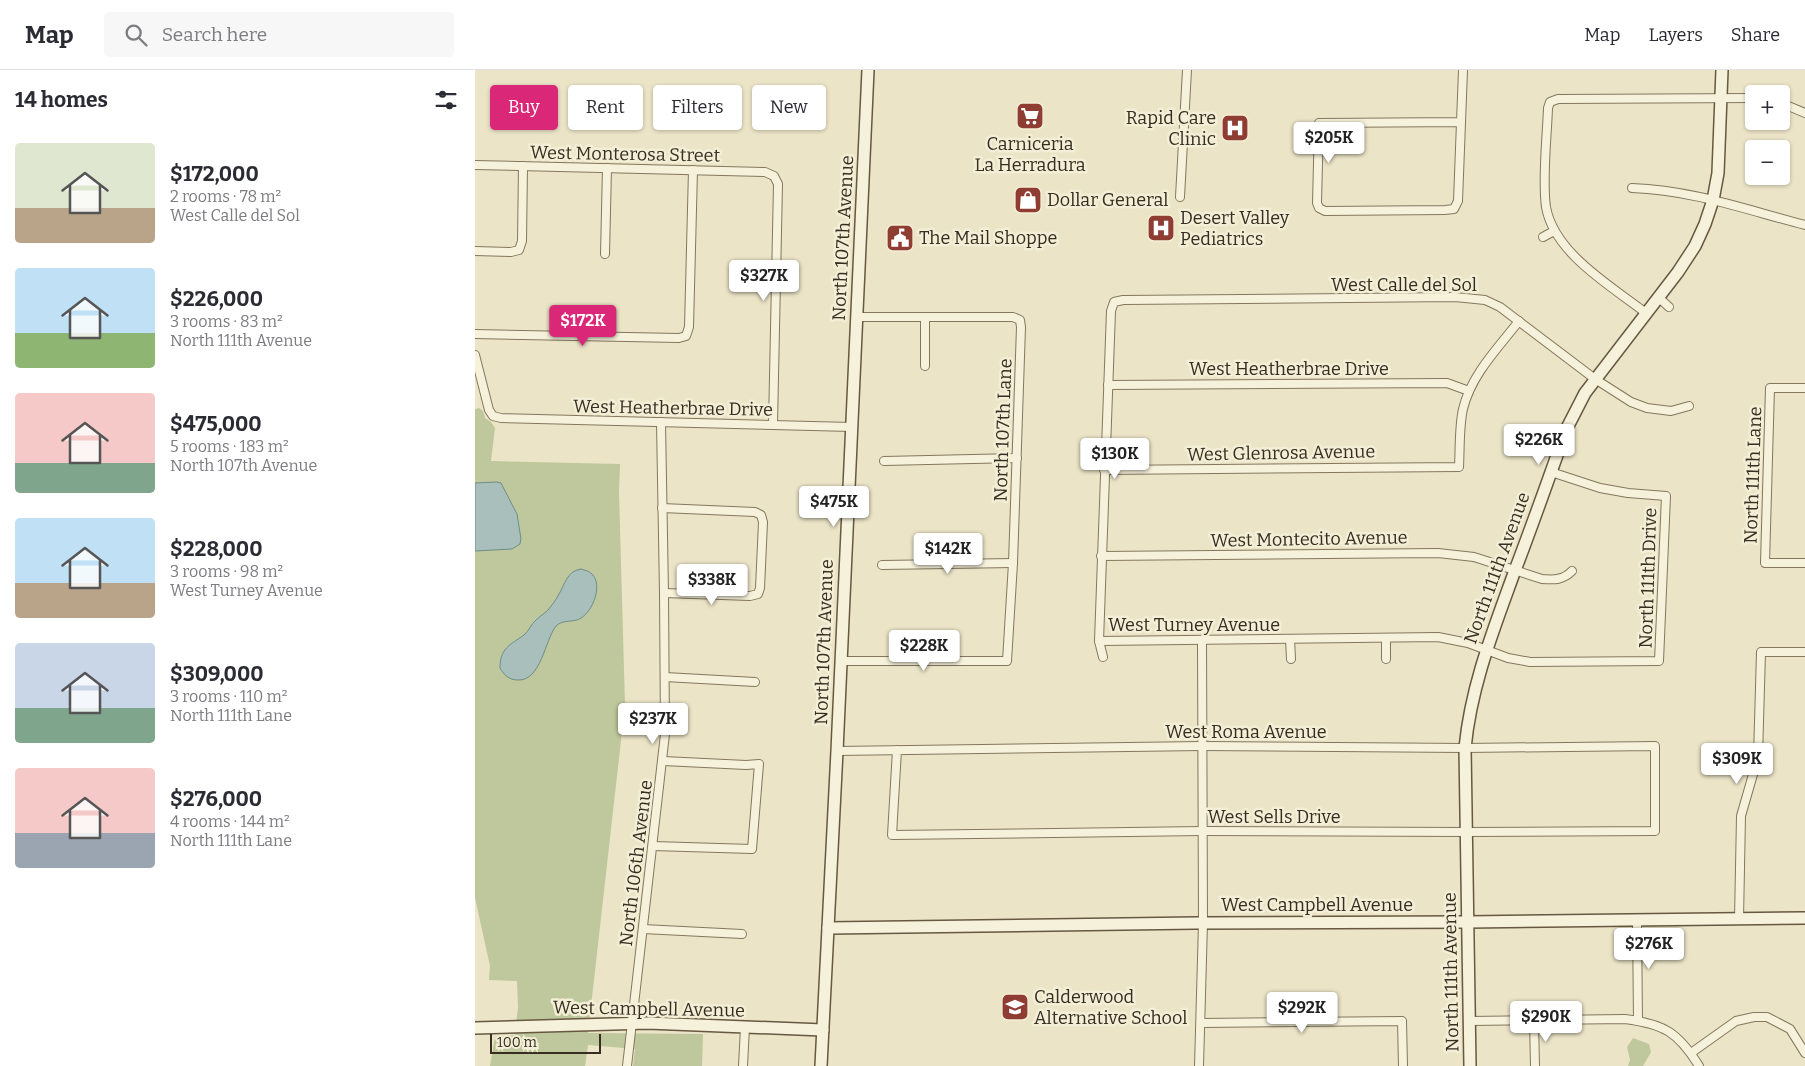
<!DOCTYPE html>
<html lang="en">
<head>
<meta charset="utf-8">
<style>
	body { margin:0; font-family:Bitter,serif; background:#f7f7f7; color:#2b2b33; height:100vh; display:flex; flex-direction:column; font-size:19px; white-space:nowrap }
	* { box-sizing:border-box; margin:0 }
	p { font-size:16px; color:#7c7c81 }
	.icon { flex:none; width:28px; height:28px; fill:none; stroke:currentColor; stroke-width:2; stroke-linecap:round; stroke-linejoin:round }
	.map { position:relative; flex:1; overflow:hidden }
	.details { display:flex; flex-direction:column; background:#fff; width:475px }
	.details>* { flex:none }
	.hud { position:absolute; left:15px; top:15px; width:475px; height:45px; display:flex; gap:10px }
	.tools { position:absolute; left:1270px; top:15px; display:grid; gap:10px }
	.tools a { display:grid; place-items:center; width:45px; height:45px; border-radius:5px; background:#fff; box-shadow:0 1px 4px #0004; font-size:25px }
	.scale { position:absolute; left:15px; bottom:12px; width:111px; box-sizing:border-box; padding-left:5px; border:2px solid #372d20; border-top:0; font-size:14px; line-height:18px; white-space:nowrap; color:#372d20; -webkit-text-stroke:4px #f3eed6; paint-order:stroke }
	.price { position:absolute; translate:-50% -42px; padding:0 11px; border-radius:5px; background:#fff; color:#222; font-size:16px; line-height:32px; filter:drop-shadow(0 1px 2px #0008) }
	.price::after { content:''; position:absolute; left:50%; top:30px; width:15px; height:11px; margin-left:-8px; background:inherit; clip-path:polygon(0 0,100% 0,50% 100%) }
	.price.active { background:#db2777; color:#fff }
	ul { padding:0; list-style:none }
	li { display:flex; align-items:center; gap:15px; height:125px; padding:0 15px }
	li span { display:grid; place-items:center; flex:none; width:140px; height:100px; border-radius:5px; color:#555 }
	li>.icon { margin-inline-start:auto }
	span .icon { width:60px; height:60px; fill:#fffc; stroke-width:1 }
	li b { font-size:21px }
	h2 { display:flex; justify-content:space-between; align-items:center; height:60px; padding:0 15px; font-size:21px }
	.chip { padding:0 18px; border-radius:5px; background:#fff; box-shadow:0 1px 4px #0004; font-size:18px; line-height:45px }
	.chip.active { background:#db2777; color:#fff }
	header { display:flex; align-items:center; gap:30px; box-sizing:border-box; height:70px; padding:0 25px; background:#fff; border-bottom:1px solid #e1e1e2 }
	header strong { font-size:24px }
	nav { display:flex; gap:28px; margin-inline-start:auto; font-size:18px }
	.search { width:350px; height:45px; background:#f7f7f7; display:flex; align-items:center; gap:12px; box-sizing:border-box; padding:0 18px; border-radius:5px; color:#7c7c81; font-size:19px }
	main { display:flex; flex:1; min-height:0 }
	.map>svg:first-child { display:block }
	.green { fill:#bec89c }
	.water { fill:#a8bfbb; stroke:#6f8d89 }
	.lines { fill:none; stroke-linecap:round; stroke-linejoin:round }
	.street-casing { stroke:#85775e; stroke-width:10 }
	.secondary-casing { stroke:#675841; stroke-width:14 }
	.street { stroke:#f6f1da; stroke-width:8 }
	.secondary { stroke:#f6f1da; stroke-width:11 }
	.labels { text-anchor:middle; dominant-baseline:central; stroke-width:5; stroke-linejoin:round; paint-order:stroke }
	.poi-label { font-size:18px; fill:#372d20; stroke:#f3eed6; text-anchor:start }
	.street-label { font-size:18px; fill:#372d20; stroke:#f3eed6 }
</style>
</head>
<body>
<header>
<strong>Map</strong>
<div class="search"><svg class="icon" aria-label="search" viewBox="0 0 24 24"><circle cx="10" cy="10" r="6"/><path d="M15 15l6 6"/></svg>Search here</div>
<nav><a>Map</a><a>Layers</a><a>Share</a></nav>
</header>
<main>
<section class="details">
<h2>14 homes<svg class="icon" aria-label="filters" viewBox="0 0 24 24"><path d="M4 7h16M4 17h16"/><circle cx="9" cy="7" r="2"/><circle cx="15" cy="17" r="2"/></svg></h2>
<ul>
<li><span style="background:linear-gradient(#dfe7d0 65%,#b9a48a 0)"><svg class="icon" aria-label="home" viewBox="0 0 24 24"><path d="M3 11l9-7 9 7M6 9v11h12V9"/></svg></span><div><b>$172,000</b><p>2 rooms · 78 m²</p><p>West Calle del Sol</p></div></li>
<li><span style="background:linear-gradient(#bfe0f5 65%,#8fb573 0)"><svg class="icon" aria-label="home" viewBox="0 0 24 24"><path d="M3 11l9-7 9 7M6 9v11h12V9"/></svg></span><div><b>$226,000</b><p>3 rooms · 83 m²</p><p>North 111th Avenue</p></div></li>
<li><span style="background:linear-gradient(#f6c9c9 70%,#7fa58c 0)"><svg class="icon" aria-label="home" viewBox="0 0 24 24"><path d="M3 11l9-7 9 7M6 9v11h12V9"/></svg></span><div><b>$475,000</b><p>5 rooms · 183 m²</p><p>North 107th Avenue</p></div></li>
<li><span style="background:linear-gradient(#bfe0f5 65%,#b9a48a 0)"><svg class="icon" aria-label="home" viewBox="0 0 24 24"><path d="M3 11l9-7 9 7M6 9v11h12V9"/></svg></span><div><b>$228,000</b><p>3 rooms · 98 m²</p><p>West Turney Avenue</p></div></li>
<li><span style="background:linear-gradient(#c9d6e8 65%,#7fa58c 0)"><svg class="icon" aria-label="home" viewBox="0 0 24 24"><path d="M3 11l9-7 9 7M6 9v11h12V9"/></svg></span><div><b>$309,000</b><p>3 rooms · 110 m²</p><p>North 111th Lane</p></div></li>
<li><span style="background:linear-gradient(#f6c9c9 65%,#9aa5b1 0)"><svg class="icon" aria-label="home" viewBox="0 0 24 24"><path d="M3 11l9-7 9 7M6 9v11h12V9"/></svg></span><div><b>$276,000</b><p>4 rooms · 144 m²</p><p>North 111th Lane</p></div></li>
</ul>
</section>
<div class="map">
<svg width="1330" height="996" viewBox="0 0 1330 996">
	<rect width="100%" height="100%" fill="#ebe4c7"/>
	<g class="green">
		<polygon points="4,338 8,341 10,348 16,352 20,358 16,391 145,394 144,422 150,635 113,963 228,964 227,996 158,996 160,979 113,975 110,996 15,996 20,967 40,965 43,937 42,911 14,910 15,896 0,828 0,339"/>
		<polygon points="1158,968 1174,974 1176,982 1168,996 1153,996 1155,990 1152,977"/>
	</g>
	<g class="water">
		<polygon points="22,412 26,413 28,417 42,444 46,469 45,474 37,479 0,481 0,413"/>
		<path d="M 106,499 C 109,500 114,501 117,504 C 128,515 118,541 106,548 C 99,553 88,549 81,556 C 70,570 66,611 43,610 C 34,610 29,605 25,598 C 25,578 35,575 49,565 C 54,561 56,554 61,550 C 65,546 69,544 73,540 C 77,535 81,530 84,524 C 90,514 92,501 106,499 Z"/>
	</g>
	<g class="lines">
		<defs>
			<g id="street">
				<polyline points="1306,33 1330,43"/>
				<polyline points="986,52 844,53 842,133 844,138 850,141 970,140 979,139 983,131 988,0"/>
				<polyline points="0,95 290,102 299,106 303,114 298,355"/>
				<path d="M 1157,118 C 1217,120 1272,140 1330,155"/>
				<polyline points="705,127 712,0"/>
				<polyline points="1068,167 1079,161"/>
				<polyline points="0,181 36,182 44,180 47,171 48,96"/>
				<polyline points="130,184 132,98"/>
				<polyline points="1183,227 1194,237"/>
				<path d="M 1171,243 C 1136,216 1079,183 1071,137 C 1067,109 1072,67 1073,38 L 1075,32 L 1083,29 L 1279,28"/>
				<polyline points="0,264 204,268 211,266 214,257 218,100"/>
				<polyline points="0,285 14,340 18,346 26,348 377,357"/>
				<polyline points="450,296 450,247"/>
				<polyline points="633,315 972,313 994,321"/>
				<polyline points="1330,318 1295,318 1290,493 1330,493"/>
				<polyline points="409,391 542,388"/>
				<path d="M 629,400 L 984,397 C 985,378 984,357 988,339 C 996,305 1023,278 1044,251"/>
				<polyline points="187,438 280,442 286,445 288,452 285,518 283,524 275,526 189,523"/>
				<path d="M 626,486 L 963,483 L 999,487 L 1067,509 C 1080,510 1088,510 1097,501"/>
				<polyline points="407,495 538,493"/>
				<polyline points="815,569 816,589"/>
				<polyline points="624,571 963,567 993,573 1033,588 1055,592 1184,591 1191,426 1153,423 1125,418 1076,402"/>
				<polyline points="628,587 624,571 636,241 639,232 648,230 980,227 1010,230 1025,237 1120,309 1156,332 1172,338 1196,341 1214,336"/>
				<polyline points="911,589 911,568"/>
				<polyline points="366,591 532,591 538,493 546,257 545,250 538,247 382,247"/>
				<polyline points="190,607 280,612"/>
				<polyline points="362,681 727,676 990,678 1180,676 1180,761 991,762 728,761 417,765 422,680"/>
				<polyline points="178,776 277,779 284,694 271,695 188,691"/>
				<polyline points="1264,849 1266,746 1283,687 1286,582 1330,582"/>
				<polyline points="1162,850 1163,951"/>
				<polyline points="168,859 267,864"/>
				<polyline points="1059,950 1060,996"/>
				<path d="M 995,951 L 1150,949 C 1189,954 1203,962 1224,996"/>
				<polyline points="726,953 927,951 928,996"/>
				<polyline points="1216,983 1261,951 1279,947 1292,947 1315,959 1330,983"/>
				<polyline points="152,996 190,664 189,523 186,352"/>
				<polyline points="268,996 270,957"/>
				<polyline points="724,996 728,853 727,570"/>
			</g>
			<g id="secondary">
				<polyline points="353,858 721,853 993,852 1330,848"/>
				<polyline points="0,958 173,953 348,960"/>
				<polyline points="346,996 362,681 393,0"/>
				<path d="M 995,996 L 990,678 C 996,616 1018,561 1039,503 C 1057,456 1074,408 1091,360 L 1110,323 L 1203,202 L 1220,176 L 1230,154 L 1238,130 L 1243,103 L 1247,0"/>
			</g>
		</defs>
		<use href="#street" class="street-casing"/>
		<use href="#secondary" class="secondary-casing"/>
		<use href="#street" class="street"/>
		<use href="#secondary" class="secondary"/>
	</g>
	<defs>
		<symbol id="supermarket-square" viewBox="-11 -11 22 22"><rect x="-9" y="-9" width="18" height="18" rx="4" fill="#8f3c33" stroke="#f3eed6"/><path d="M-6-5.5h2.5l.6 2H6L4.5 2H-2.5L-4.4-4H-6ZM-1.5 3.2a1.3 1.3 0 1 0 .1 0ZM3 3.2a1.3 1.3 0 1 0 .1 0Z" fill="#fff"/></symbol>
		<symbol id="hospital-square" viewBox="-11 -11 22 22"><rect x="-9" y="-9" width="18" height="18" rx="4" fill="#8f3c33" stroke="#f3eed6"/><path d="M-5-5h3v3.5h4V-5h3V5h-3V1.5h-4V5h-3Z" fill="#fff"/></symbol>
		<symbol id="shop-square" viewBox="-11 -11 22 22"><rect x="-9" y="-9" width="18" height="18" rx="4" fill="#8f3c33" stroke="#f3eed6"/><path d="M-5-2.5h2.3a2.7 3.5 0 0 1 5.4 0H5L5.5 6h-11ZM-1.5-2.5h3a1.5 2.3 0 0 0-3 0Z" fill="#fff"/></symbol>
		<symbol id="civic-square" viewBox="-11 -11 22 22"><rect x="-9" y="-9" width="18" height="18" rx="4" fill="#8f3c33" stroke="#f3eed6"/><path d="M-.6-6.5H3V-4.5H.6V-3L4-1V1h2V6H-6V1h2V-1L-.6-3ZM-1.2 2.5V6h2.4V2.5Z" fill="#fff"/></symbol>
		<symbol id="school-square" viewBox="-11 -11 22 22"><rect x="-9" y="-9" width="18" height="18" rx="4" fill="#8f3c33" stroke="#f3eed6"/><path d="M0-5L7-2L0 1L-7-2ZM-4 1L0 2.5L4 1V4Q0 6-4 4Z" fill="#fff"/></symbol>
	</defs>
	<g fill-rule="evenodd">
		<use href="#supermarket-square" x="539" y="30" width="32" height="32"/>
		<use href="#hospital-square" x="744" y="42" width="32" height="32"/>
		<use href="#shop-square" x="537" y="114" width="32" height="32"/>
		<use href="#hospital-square" x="670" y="142" width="32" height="32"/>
		<use href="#civic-square" x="409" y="152" width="32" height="32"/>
		<use href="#school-square" x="524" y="921" width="32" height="32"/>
	</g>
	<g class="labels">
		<g class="poi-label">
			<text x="741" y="48" text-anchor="end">Rapid Care<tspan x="741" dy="21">Clinic</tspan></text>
			<text x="555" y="74" text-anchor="middle">Carniceria<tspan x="555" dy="21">La Herradura</tspan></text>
			<text x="572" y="130">Dollar General</text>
			<text x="705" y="148">Desert Valley<tspan x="705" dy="21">Pediatrics</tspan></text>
			<text x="444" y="168">The Mail Shoppe</text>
			<text x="559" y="927">Calderwood<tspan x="559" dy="21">Alternative School</tspan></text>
		</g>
		<g class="street-label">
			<text transform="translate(150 84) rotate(1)">West Monterosa Street</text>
			<text transform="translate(368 168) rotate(-87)">North 107th Avenue</text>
			<text x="929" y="215">West Calle del Sol</text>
			<text x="814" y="299">West Heatherbrae Drive</text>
			<text transform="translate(198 338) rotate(1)">West Heatherbrae Drive</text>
			<text transform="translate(528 360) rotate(-88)">North 107th Lane</text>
			<text transform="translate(806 383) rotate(-1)">West Glenrosa Avenue</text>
			<text transform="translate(1278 405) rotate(-88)">North 111th Lane</text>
			<text transform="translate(834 469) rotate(-1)">West Montecito Avenue</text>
			<text transform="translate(1022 498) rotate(-70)">North 111th Avenue</text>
			<text transform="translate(1173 508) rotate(-88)">North 111th Drive</text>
			<text x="719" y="555">West Turney Avenue</text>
			<text transform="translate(349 572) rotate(-88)">North 107th Avenue</text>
			<text x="771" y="662">West Roma Avenue</text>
			<text x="799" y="747">West Sells Drive</text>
			<text transform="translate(161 793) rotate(-83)">North 106th Avenue</text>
			<text x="842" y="835">West Campbell Avenue</text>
			<text transform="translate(976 902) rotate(-91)">North 111th Avenue</text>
			<text transform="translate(174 939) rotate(1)">West Campbell Avenue</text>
		</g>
	</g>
</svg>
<div class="tools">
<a>+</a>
<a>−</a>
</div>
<div class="scale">100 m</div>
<b class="price" style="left:854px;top:94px">$205K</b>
<b class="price" style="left:289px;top:232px">$327K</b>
<b class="price active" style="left:108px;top:277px">$172K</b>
<b class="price" style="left:1064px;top:396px">$226K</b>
<b class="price" style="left:640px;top:410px">$130K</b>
<b class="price" style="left:359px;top:458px">$475K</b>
<b class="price" style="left:473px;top:505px">$142K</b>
<b class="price" style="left:237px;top:536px">$338K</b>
<b class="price" style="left:449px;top:602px">$228K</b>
<b class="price" style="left:178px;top:675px">$237K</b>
<b class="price" style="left:1262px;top:715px">$309K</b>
<b class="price" style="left:1174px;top:900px">$276K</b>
<b class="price" style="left:827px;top:964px">$292K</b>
<b class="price" style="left:1071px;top:973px">$290K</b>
<div class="hud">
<a class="chip active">Buy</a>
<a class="chip">Rent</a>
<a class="chip">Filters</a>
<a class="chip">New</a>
</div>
</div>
</main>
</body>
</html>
